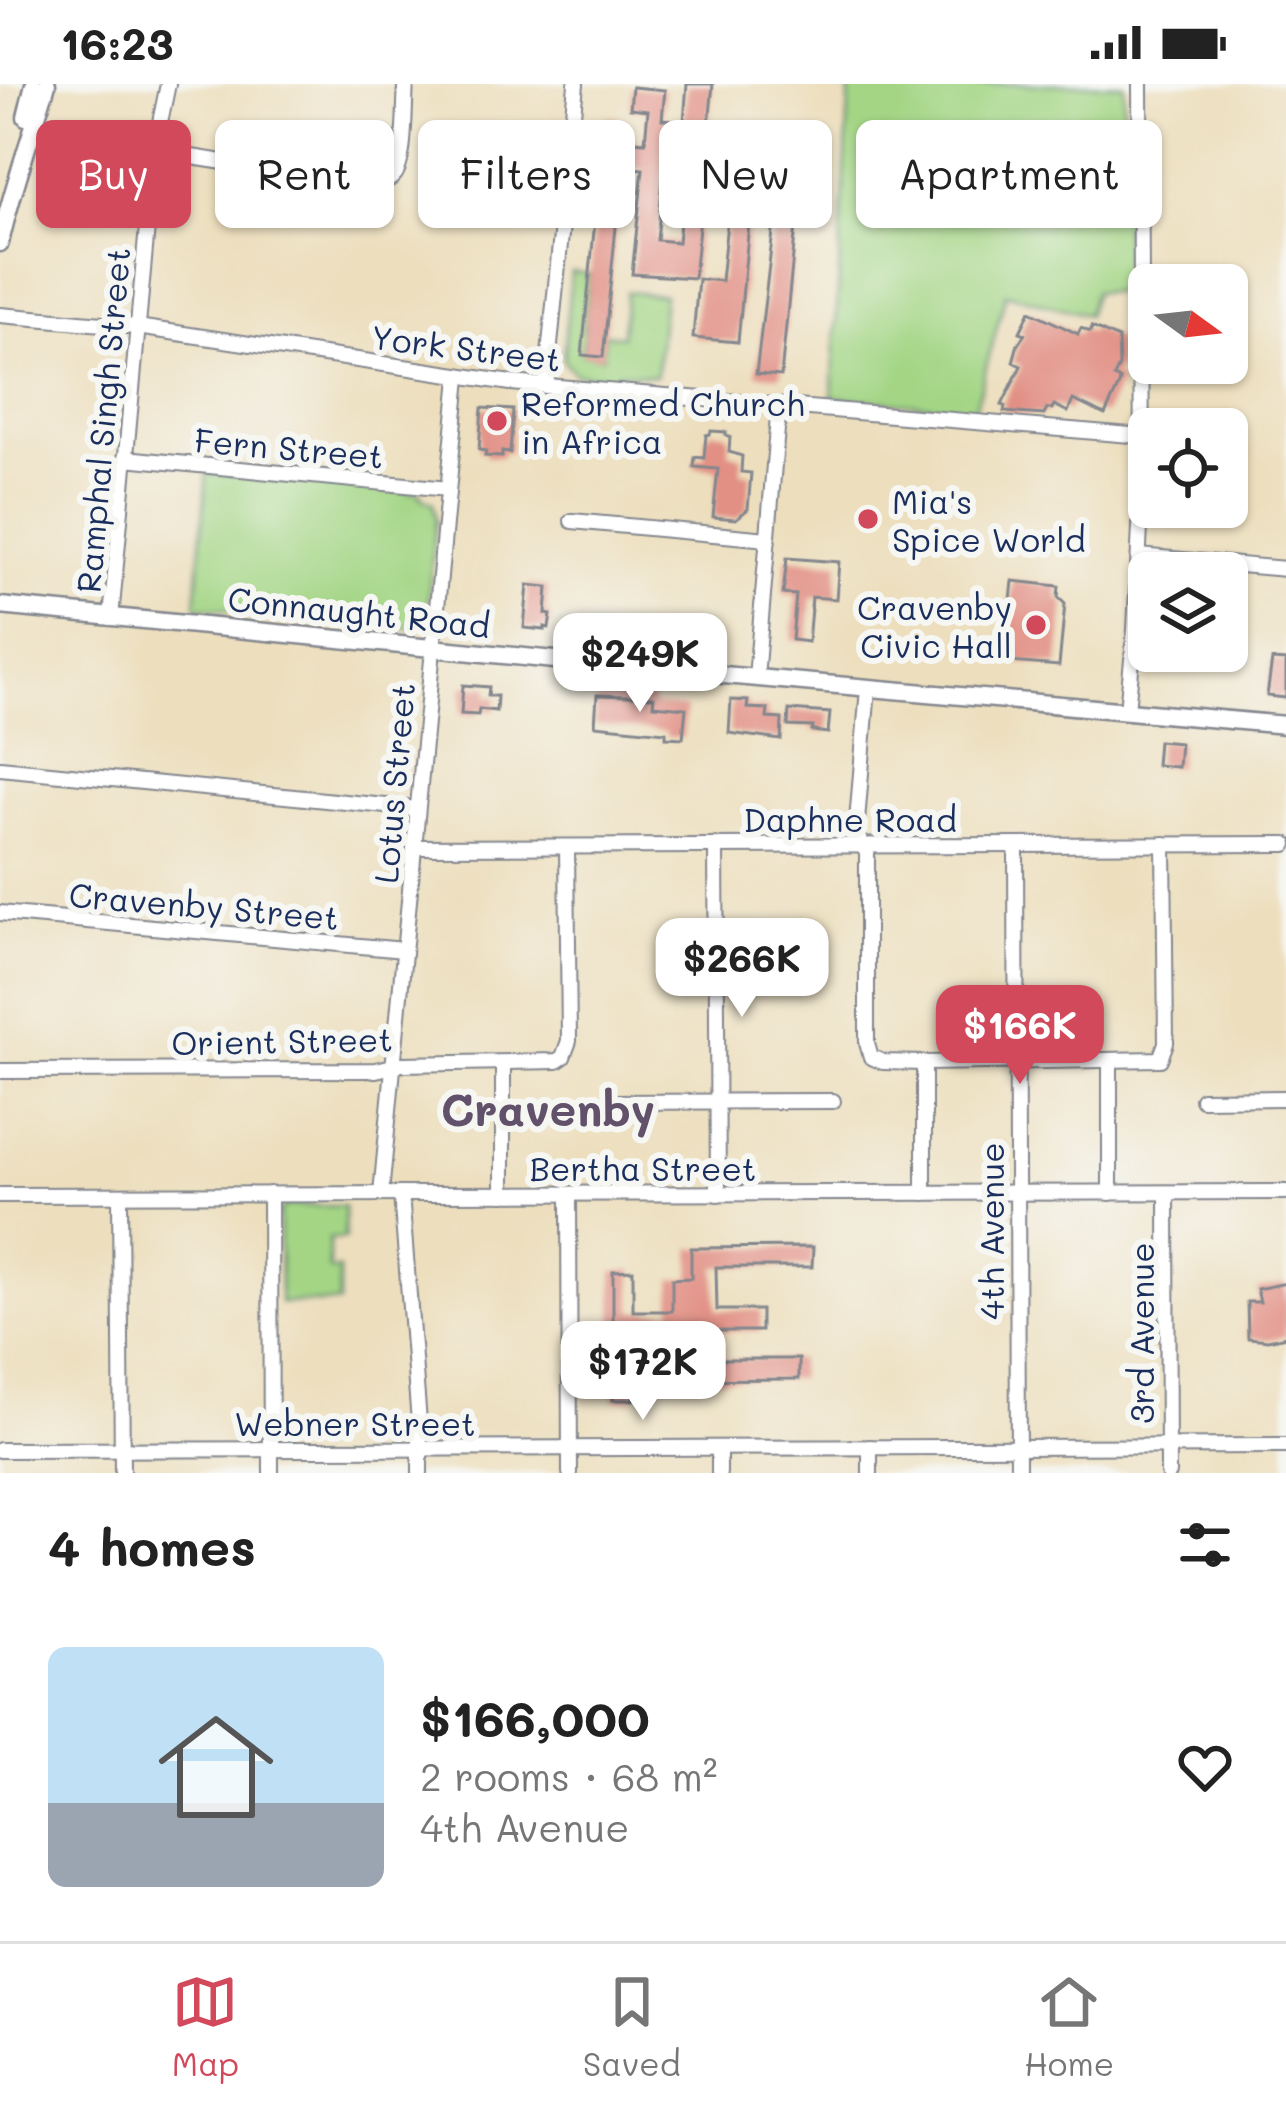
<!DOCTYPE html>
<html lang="en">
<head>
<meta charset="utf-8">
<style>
	body { margin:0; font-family:Mali,sans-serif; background:#f2f2f2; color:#222; height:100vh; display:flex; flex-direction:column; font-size:45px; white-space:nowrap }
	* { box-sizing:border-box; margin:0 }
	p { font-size:39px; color:#767676 }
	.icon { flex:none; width:66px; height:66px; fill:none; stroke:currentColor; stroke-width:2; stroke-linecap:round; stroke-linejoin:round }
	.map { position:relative; height:1389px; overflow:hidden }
	.details { display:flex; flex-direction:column; background:#fff; flex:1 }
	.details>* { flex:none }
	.top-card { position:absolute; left:36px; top:36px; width:1215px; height:108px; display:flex; gap:24px }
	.needle { width:78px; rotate:105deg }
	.buttons { position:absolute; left:1128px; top:180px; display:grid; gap:24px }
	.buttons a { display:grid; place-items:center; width:120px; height:120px; border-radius:18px; background:#fff; box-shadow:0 3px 9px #0004; font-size:60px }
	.price { position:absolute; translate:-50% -102px; padding:0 27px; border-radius:24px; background:#fff; color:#222; font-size:39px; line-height:78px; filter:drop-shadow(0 3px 6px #0008) }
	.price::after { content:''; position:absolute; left:50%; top:72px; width:36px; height:27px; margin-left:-18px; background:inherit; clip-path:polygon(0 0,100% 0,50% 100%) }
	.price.on { background:#d1495b; color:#fff }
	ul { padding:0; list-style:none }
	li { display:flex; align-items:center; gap:36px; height:300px; padding:0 48px }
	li+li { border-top:3px solid #e0e0e0 }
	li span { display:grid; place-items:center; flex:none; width:336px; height:240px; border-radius:18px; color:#555 }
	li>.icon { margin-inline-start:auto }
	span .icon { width:144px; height:144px; fill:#fffc; stroke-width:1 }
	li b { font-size:51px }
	h2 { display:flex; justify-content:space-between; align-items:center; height:144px; padding:0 48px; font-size:51px }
	.pill { padding:0 42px; border-radius:18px; background:#fff; box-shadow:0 3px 9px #0004; font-size:42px; line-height:108px }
	.pill.on { background:#d1495b; color:#fff }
	.status { display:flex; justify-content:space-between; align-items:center; height:84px; padding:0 60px; background:#fff; direction:ltr }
	.status svg { height:33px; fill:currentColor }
	.dock { display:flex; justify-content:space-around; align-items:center; height:168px; border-top:3px solid #e0e0e0; background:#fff; font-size:33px; color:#767676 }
	.dock a { display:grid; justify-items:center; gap:6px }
	.dock .on { color:#d1495b }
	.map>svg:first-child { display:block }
	.green { fill:#a3d584; stroke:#5f8271; stroke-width:3 }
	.building { fill:#e28f84; fill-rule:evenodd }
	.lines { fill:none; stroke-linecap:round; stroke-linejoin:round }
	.minor-casing { stroke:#84878e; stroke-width:18 }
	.tertiary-casing { stroke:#84878e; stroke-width:21 }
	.minor { stroke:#fff; stroke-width:14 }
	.tertiary { stroke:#fff; stroke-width:16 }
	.poi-dot { fill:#d1495b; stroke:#f6f6f2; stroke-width:4.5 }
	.labels { text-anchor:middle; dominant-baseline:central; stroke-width:12; stroke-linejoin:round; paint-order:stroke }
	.street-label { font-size:33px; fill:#1b2f5e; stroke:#f6f6f2 }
	.poi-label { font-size:33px; fill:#1b2f5e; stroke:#f6f6f2; text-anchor:start }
	.district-label { font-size:45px; font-weight:bold; fill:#61516b; stroke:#f6f6f2 }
</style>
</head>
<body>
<div class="status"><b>16:23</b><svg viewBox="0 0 49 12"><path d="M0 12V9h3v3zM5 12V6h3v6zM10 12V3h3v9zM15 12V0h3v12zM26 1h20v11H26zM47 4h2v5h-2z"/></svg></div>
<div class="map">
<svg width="1286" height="1389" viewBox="0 0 1286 1389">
	<rect width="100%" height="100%" fill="#f6f6f2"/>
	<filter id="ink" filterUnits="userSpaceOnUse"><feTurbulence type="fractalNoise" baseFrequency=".00833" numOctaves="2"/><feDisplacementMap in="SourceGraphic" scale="24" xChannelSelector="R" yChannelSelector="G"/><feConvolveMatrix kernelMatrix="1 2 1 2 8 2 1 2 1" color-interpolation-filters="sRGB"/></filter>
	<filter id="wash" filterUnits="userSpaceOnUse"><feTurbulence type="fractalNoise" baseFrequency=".004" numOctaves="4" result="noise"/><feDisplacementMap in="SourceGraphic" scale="48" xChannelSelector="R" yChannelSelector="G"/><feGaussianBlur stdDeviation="2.7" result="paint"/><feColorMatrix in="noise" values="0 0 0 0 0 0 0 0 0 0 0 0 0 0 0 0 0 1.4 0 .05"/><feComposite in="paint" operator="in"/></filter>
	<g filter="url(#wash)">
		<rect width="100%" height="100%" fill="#eddfbe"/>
		<g class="green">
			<polygon points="850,0 1124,0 1125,208 1094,208 1087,231 1006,209 975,325 832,313"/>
			<polygon points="571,188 589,190 582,270 603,273 605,250 622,252 626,208 664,211 656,292 618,288 617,294 575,290 563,276"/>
			<polygon points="207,389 421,409 421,413 433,419 436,436 427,528 419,541 410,544 198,523 196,521"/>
			<polygon points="286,1122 344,1122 345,1154 329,1155 329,1186 339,1186 339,1219 280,1219 279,1128"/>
		</g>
		<g id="blocks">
			<g class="building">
				<path d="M 687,0 L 713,0 L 694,194 L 632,190 L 643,85 L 622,83 L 603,273 L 582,271 L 605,33 L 622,34 L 623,56 L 645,58 L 648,26 L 630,24 L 632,3 L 665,6 L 662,35 L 684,37 ZM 664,87 L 685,89 L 678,158 L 657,156 Z"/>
				<polygon points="736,50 757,52 738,258 693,254 698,195 721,197"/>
				<polygon points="780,89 801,91 781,292 756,290"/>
				<polygon points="1030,227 1078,250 1081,244 1090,248 1092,243 1118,255 1119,282 1114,293 1120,296 1119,301 1105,331 1073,316 1068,328 1054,321 1052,325 1047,325 1044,331 1004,328 1005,322 1002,321 1021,282 1013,278 1018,260 1025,250 1020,248"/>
				<polygon points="482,324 513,326 510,369 502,368 502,373 485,372 486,367 479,366"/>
				<polygon points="711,347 726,348 726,351 730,353 729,368 742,372 741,388 751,389 748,425 736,435 713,433 718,385 694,383 695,373 704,374 706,351 710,350"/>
				<polygon points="787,474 839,478 836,515 812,513 808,558 792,556 796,511 783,510"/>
				<polygon points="1013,497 1059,502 1058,513 1065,520 1059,582 998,577 1000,555 1007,555"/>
				<polygon points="528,501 548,503 546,530 551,531 549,544 545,543 545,546 524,544"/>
				<polygon points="1272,576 1286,577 1286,614 1267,612"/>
				<polygon points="463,601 489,603 488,612 497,612 496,627 479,625 478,631 461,630"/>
				<polygon points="597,611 654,613 653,621 686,624 683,654 666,653 666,648 595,641"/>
				<polygon points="731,616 748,617 747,624 768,625 767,634 782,635 781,656 729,649"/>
				<polygon points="789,626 830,629 828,649 812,647 813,643 788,642"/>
				<polygon points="1158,657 1180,659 1178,683 1156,681"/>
				<polygon points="813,1163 812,1183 716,1183 717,1226 761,1226 761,1247 633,1247 633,1275 799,1275 799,1295 633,1296 633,1316 613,1316 613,1187 633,1186 633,1227 672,1227 672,1195 691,1194 691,1164"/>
				<polygon points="1286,1199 1286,1252 1268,1256 1248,1254 1247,1218 1260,1218 1257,1205"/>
			</g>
		</g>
	</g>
	<g filter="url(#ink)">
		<use href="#blocks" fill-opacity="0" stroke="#84878e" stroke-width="3"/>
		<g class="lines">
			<defs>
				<g id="minor">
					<path d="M 154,67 L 368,101 C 378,100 388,99 395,90 C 406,74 404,21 406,0"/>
					<polyline points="0,231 137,243 511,299 1143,352"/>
					<polyline points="546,301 576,0"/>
					<polyline points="125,374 448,405"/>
					<polyline points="572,437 768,455"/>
					<polyline points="1139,472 1286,485"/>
					<polyline points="111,534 154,67 168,0"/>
					<polyline points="756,594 779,321"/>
					<polyline points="868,604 856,750 867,769 867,959 871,973 883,978 924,979 1160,975 1166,959 1164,760"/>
					<polyline points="1127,626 1135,546 1142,401 1140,0"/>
					<polyline points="0,684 417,725"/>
					<polyline points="716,761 718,1110"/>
					<polyline points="1016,761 1018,1389"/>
					<polyline points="414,763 1286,760"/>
					<polyline points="0,829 404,866"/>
					<polyline points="1110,978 1110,1109"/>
					<polyline points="924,979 924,1109"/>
					<polyline points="503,980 503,1110"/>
					<polyline points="0,987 376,986 402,980 557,977 563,973 569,957 567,763"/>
					<polyline points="1202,1015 1286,1014"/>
					<polyline points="605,1018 833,1017"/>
					<polyline points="1167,1109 1168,1389"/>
					<polyline points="270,1110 271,1389"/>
					<polyline points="381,1110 459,293"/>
					<polyline points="401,1110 420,1351 420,1389"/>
					<polyline points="569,1110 570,1389"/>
					<polyline points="0,1111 1286,1108"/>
					<polyline points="120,1112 122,1389"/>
					<polyline points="719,1364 719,1389"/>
					<polyline points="0,1366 1286,1362"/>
					<polyline points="870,1389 870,1363"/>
				</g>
				<g id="tertiary">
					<polyline points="26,33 34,0"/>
					<path d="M 0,159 C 12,105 31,53 47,0"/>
					<polyline points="0,522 555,576 1286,641"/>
				</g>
			</defs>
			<use href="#minor" class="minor-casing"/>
			<use href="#tertiary" class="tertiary-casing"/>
			<use href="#minor" class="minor"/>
			<use href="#tertiary" class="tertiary"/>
		</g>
	</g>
	<g class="poi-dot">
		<circle cx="497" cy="337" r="12"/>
		<circle cx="868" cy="435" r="12"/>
		<circle cx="1036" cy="541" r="12"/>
	</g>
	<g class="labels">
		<g class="street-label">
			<text transform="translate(466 263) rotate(7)">York Street</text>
			<text transform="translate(102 336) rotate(-85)">Ramphal Singh Street</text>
			<text transform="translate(289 363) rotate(5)">Fern Street</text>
			<text transform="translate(359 527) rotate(6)">Connaught Road</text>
			<text transform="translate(393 699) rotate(-85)">Lotus Street</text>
			<text x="850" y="734">Daphne Road</text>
			<text transform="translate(204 821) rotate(5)">Cravenby Street</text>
			<text transform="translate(282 956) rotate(-1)">Orient Street</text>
			<text x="643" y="1083">Bertha Street</text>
			<text transform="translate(990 1147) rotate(-90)">4th Avenue</text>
			<text transform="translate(1140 1249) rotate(-90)">3rd Avenue</text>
			<text x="355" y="1338">Webner Street</text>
		</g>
		<g class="poi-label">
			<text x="521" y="318">Reformed Church<tspan x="521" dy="38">in Africa</tspan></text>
			<text x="892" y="416">Mia's<tspan x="892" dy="38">Spice World</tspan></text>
			<text x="1012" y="522" text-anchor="end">Cravenby<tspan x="1012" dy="38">Civic Hall</tspan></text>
		</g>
		<g class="district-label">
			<text x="548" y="1024">Cravenby</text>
		</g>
	</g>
</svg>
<div class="buttons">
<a><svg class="needle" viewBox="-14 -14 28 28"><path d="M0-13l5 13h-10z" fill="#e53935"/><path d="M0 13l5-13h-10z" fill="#767676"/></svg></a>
<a><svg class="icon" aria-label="locate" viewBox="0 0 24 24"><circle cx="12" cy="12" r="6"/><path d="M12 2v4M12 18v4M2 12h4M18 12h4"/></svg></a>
<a><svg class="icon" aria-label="layers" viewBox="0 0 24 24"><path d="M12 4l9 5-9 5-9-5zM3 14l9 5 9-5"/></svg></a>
</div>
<b class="price" style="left:640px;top:631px">$249K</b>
<b class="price" style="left:742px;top:936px">$266K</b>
<b class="price on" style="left:1020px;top:1003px">$166K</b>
<b class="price" style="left:643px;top:1339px">$172K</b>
<div class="top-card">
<a class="pill on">Buy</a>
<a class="pill">Rent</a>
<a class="pill">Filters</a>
<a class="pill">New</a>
<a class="pill">Apartment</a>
</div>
</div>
<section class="details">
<h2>4 homes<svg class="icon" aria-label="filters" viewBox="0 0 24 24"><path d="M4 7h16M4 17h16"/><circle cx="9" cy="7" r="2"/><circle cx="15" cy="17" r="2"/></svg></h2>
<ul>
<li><span style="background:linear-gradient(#bfe0f5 65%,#9aa5b1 0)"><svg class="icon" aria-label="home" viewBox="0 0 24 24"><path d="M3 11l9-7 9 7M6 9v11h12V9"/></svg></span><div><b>$166,000</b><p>2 rooms · 68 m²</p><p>4th Avenue</p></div><svg class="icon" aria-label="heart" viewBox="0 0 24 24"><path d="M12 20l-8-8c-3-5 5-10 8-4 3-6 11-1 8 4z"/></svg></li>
</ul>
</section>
<nav class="dock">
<a class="on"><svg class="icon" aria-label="map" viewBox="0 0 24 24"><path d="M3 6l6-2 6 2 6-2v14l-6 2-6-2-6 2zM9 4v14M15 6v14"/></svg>Map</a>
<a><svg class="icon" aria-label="saved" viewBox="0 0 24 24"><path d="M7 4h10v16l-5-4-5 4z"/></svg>Saved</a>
<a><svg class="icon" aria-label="home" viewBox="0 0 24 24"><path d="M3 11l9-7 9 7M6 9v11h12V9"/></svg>Home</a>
</nav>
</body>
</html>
